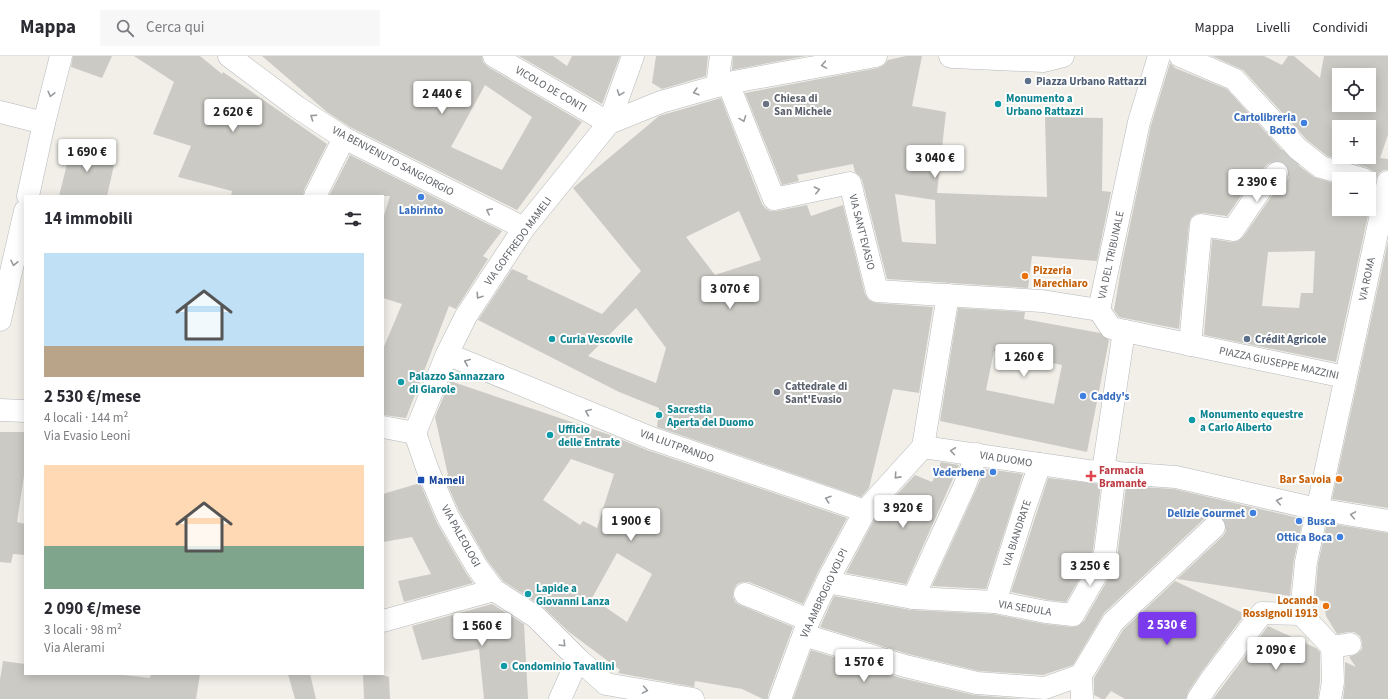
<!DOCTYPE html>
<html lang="it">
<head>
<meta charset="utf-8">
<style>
	body { margin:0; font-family:"Source Sans 3",sans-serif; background:#f7f7f7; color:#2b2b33; height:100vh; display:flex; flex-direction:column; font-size:15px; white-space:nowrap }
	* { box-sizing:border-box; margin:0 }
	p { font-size:13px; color:#7c7c81 }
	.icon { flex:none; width:22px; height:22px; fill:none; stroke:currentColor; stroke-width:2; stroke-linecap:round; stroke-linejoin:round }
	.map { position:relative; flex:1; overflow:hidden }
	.drawer { position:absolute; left:24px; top:139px; width:360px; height:480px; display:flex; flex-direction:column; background:#fff; border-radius:0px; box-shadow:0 2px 10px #0003 }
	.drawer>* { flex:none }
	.controls { position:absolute; left:1332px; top:12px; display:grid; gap:8px }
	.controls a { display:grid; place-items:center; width:44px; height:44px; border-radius:0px; background:#fff; box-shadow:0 2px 10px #0003; font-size:20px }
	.price { position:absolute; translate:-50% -34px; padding:0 9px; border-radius:4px; background:#fff; color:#222; font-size:13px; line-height:26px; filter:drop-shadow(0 1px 2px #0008) }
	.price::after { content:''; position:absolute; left:50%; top:24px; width:12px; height:9px; margin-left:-6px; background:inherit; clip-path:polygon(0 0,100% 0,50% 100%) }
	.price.on { background:#7c3aed; color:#fff }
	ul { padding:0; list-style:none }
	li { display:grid; align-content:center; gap:8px; height:212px; padding:0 20px }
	li span { display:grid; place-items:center; height:124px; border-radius:0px; color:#555 }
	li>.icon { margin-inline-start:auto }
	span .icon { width:72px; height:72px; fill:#fffc; stroke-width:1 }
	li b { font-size:17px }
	h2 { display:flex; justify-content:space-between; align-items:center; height:48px; padding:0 20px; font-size:17px }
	header { display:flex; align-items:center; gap:24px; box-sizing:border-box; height:56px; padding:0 20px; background:#fff; border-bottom:1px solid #e1e1e2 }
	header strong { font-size:19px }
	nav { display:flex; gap:22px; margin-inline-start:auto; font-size:14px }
	.search { width:280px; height:36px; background:#f7f7f7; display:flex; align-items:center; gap:10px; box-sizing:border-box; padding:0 14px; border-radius:0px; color:#7c7c81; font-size:15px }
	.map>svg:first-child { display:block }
	.building { fill:#cccac5; fill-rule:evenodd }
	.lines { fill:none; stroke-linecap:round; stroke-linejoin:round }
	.minor-tunnel { stroke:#ccccc8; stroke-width:22; stroke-dasharray:22 11; stroke-linecap:butt }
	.minor-casing { stroke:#b5b8bc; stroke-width:23 }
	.minor { stroke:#fff; stroke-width:22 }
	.oneway { stroke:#979a9d }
	.service-dot { fill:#5c6f8a; stroke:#fff; stroke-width:1.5 }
	.worship-dot { fill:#6b7280; stroke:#fff; stroke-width:1.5 }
	.culture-dot { fill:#0f9aa8; stroke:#fff; stroke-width:1.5 }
	.shop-dot { fill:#3f7fe0; stroke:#fff; stroke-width:1.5 }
	.food-dot { fill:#e8710a; stroke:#fff; stroke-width:1.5 }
	.health-dot { fill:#e0444e; stroke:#fff; stroke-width:1.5 }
	.transit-dot { fill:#1a4fb4; stroke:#fff; stroke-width:1.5 }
	.labels { text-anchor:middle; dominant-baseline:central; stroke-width:4; stroke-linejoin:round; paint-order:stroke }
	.service-label { font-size:11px; font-weight:bold; fill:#4e5e75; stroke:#fff; text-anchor:start }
	.street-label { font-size:11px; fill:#5f6368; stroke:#fff }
	.worship-label { font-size:11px; font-weight:bold; fill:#5b616d; stroke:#fff; text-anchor:start }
	.culture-label { font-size:11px; font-weight:bold; fill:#0d838f; stroke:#fff; text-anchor:start }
	.shop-label { font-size:11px; font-weight:bold; fill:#366cbe; stroke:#fff; text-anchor:end }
	.food-label { font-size:11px; font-weight:bold; fill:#c56008; stroke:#fff; text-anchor:end }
	.health-label { font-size:11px; font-weight:bold; fill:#be3a42; stroke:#fff; text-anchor:start }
	.transit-label { font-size:11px; font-weight:bold; fill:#164399; stroke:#fff; text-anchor:start }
</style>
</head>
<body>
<header>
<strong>Mappa</strong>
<div class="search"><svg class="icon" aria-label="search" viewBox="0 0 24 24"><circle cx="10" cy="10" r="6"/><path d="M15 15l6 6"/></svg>Cerca qui</div>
<nav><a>Mappa</a><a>Livelli</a><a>Condividi</a></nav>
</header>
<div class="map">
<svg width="1388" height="643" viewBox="0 0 1388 643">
	<rect width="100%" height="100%" fill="#f1efe8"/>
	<g class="building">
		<polygon points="73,0 112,0 102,22 71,11"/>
		<polygon points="134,0 200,0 222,18 223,16 327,88 304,134 303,140 231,140 232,135 178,121 191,90 153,78 174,26"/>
		<path d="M 262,0 L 482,0 L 483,6 L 488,11 L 582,66 L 517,154 L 350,71 L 327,56 ZM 485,29 L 532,61 L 502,114 L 451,91 Z"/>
		<polygon points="519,0 553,0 567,10 572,0 620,0 602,48"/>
		<polygon points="656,0 708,0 706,20 662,33 652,27"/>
		<polygon points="733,0 806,0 732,14"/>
		<path d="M 906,0 L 922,0 L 912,50 L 946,56 L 937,137 L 1047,141 L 1045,61 L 1103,62 L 1102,135 L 1111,136 L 1097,205 L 1032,200 L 1028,232 L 887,223 L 862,124 L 859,119 L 855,116 L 853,108 L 797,119 L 799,125 L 782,129 L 745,37 L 878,12 L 884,9 L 888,4 ZM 895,138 L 935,144 L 936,188 L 902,186 Z"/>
		<path d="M 1212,0 L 1264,0 L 1282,9 L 1288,0 L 1294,0 L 1320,22 L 1324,0 L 1388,0 L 1388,79 L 1380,102 L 1388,103 L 1388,114 L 1384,114 L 1379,117 L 1376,123 L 1336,306 L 1204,279 L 1212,183 L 1231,186 L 1238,185 L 1243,181 L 1271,141 L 1286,126 L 1289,121 L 1289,114 L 1286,108 L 1280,105 L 1274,105 L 1268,108 L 1252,124 L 1227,160 L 1203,157 L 1196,158 L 1191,162 L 1189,168 L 1179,273 L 1119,261 L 1114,254 L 1122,207 L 1151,69 L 1170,7 L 1175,12 L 1227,33 L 1290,103 L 1314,121 L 1339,129 L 1339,153 L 1369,153 L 1369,134 L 1372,132 L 1375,126 L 1375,120 L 1372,114 L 1366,111 L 1327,100 L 1307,84 L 1243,14 ZM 1339,19 L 1369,19 L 1369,49 L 1339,49 ZM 1339,71 L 1369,71 L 1369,101 L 1339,101 ZM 1315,195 L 1313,237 L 1301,237 L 1299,252 L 1262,250 L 1268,196 Z"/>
		<path d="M 721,42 L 762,148 L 765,152 L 770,155 L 776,155 L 807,149 L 811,160 L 843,149 L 865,238 L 869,244 L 876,247 L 933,251 L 919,337 L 893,333 L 869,432 L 861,441 L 657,371 L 659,352 L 619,336 L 478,264 L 512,213 L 528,220 L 527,223 L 602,258 L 641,215 L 573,132 L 659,60 ZM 739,155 L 761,204 L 715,219 L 686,181 ZM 636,252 L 666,292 L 656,327 L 588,300 Z"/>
		<polygon points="72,88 116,100 107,140 59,140"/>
		<polygon points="350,99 502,175 483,200 488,203 456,253 449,250 406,362 383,359 383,293 402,248 383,242 383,163 390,140 329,140"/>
		<polygon points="1388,185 1388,452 1332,443"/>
		<path d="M 958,252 L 1025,256 L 1024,263 L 1100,277 L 1109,284 L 1087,396 L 940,365 ZM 994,295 L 1062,309 L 1054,348 L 986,334 Z"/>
		<path d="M 450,325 L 610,379 L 647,394 L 847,462 L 819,514 L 803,548 L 749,526 L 743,526 L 737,528 L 734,533 L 733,540 L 735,546 L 740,549 L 793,571 L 768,639 L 768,643 L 763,643 L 742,633 L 695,625 L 694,631 L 618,617 L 620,614 L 569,576 L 543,551 L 503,525 L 487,504 L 459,455 L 444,421 L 448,419 L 435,361 ZM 571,403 L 614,418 L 597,472 L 583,465 L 580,469 L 543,444 ZM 617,497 L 652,518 L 627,566 L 592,542 Z"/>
		<polygon points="0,376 25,376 25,413 17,466 25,468 25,499 13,498 11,507 0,506"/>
		<polygon points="941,406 959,409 906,528 846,517 875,462 915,419 932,426"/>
		<polygon points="985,413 1023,418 986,533 932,530 975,436"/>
		<polygon points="1048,422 1101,428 1093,494 1086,512 1066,546 1048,544 1011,536"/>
		<polygon points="420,427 437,467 466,517 473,527 404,546 398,525 431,518 412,481 383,486 383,438"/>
		<polygon points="1126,430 1174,433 1303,463 1294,503 1290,540 1177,523 1223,480 1226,475 1226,469 1223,463 1218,459 1212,459 1205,462 1104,557 1073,609 1043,619 979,615 908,598 820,571 834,540 911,554 993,558 1045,568 1072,571 1078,570 1084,565 1108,523 1117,502"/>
		<polygon points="1327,467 1388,477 1388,643 1343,643 1345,626 1345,606 1356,611 1349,601 1358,597 1362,593 1362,586 1360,580 1354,576 1348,576 1337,578 1326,560 1324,545 1315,544 1318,508"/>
		<polygon points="1175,525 1245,558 1200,618 1188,636 1186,643 1125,643 1111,635 1105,643 1102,643 1094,639 1094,622 1123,574"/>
		<polygon points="492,548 524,568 528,643 484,643 479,593 422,604 412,570"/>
		<polygon points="1268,570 1316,592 1320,596 1320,625 1318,643 1213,643"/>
		<polygon points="811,594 901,622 974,639 1024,643 793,643"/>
		<polygon points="3,605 25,608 25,618 115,618 150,622 151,618 200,618 196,643 0,643 0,624"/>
		<polygon points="288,618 310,618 316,643 295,643"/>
		<polygon points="363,618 380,618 389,621 390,643 364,643"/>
	</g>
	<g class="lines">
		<g class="minor-tunnel">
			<polyline points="1277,117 1298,93"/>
			<polyline points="1214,471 1234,435"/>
		</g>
		<defs>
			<g id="minor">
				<polyline points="229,0 297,51 344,82 524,172"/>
				<polyline points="494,0 609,67 661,46 728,27 876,0"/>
				<polyline points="950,0 953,1 1043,5 1063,0"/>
				<polyline points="1180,0 1234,23 1298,93 1321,111 1363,123"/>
				<polyline points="728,27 774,143 850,127 877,235 1042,245 1099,254"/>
				<polyline points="717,30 721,0"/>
				<polyline points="0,56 44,67"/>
				<polyline points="28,140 44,67 61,0"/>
				<polyline points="315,140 344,82"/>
				<polyline points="1099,254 1139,66 1159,0"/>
				<polyline points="1099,254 1111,272 1345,321"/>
				<polyline points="0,264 25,155"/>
				<polyline points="1190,289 1201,169 1233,174 1261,133 1277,117"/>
				<polyline points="447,298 651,382 865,455"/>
				<polyline points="0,354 25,355"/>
				<polyline points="383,371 415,377"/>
				<polyline points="415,377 447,298 466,260 524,172 609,67 633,0"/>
				<polyline points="415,377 427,412 448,461 477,511 494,534 536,561 578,603 606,628 693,643"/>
				<polyline points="923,391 1088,415 1176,421 1317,453 1388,465"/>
				<polyline points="923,391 948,239"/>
				<polyline points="1103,415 1124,275"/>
				<polyline points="827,526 913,542 995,546 1046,556 1073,559 1097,517 1105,497 1115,416"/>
				<polyline points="745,538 809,564"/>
				<polyline points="913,542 964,431 977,398"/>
				<polyline points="995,546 1024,454 1040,408"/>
				<polyline points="383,565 494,534"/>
				<polyline points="804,579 905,610 977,627 1045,632 1081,619"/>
				<polyline points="1332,591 1350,588"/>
				<polyline points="560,643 578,603"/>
				<polyline points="780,643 809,564 830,520 865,455 923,391"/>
				<polyline points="1082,643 1081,619 1113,566 1214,471"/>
				<polyline points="1198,643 1210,625 1262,557 1301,558"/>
				<polyline points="1330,643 1333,626 1332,591 1301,558 1306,506 1388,126"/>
			</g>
		</defs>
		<use href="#minor" class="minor-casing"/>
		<use href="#minor" class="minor"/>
	</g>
	<defs><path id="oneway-chevron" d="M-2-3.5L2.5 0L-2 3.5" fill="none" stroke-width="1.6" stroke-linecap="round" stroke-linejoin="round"/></defs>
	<g class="oneway">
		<use href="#oneway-chevron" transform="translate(824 9) rotate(170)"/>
		<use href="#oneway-chevron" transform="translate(696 36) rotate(164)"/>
		<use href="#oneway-chevron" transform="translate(620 37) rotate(110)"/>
		<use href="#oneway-chevron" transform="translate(51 38) rotate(104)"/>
		<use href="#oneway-chevron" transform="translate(313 61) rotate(-146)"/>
		<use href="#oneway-chevron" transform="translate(743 63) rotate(69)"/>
		<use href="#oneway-chevron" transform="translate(817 134) rotate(-12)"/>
		<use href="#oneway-chevron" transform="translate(489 155) rotate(-153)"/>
		<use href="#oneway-chevron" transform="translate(14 207) rotate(102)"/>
		<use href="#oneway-chevron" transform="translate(479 240) rotate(124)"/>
		<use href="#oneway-chevron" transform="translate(467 306) rotate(-157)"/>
		<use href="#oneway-chevron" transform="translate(588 356) rotate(-157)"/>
		<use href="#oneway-chevron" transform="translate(953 395) rotate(-172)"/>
		<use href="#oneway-chevron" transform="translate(897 420) rotate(132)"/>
		<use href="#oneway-chevron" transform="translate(828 443) rotate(-161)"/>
		<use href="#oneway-chevron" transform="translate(1279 445) rotate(-168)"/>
		<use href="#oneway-chevron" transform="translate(1353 459) rotate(-170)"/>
		<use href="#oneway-chevron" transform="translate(563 588) rotate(45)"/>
		<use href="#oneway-chevron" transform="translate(645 634) rotate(10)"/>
	</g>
	<g class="service-dot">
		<circle cx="1028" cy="25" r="4"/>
		<circle cx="1247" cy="283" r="4"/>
	</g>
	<g class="worship-dot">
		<circle cx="766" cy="48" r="4"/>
		<circle cx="777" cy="336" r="4"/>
	</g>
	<g class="culture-dot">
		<circle cx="998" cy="48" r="4"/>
		<circle cx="552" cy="283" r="4"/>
		<circle cx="401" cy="326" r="4"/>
		<circle cx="659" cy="359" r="4"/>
		<circle cx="1192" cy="364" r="4"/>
		<circle cx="550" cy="379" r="4"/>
		<circle cx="528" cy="538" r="4"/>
		<circle cx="504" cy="610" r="4"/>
	</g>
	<g class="shop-dot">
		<circle cx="1304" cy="67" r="4"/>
		<circle cx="421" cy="141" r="4"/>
		<circle cx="1083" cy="340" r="4"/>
		<circle cx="993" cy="416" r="4"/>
		<circle cx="1253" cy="457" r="4"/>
		<circle cx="1299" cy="465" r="4"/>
		<circle cx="1340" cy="481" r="4"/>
	</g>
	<g class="food-dot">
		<circle cx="1025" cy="220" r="4"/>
		<circle cx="1339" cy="423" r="4"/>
		<circle cx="1326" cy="550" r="4"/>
	</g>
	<path class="health-dot" d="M1089 414h4v4h4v4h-4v4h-4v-4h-4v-4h4z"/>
	<rect class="transit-dot" x="417" y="420" width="8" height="8" rx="2"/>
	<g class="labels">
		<g class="service-label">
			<text x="1036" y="25">Piazza Urbano Rattazzi</text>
			<text x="1255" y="283">Crédit Agricole</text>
		</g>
		<g class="street-label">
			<text transform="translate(551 33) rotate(30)">VICOLO DE CONTI</text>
			<text transform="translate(393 105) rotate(28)">VIA BENVENUTO SANGIORGIO</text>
			<text transform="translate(862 176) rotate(76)">VIA SANT'EVASIO</text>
			<text transform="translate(518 185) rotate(-54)">VIA GOFFREDO MAMELI</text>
			<text transform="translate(1111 199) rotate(-78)">VIA DEL TRIBUNALE</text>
			<text transform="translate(1367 223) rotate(-78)">VIA ROMA</text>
			<text transform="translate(1279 307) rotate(12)">PIAZZA GIUSEPPE MAZZINI</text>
			<text transform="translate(677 390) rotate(20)">VIA LIUTPRANDO</text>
			<text transform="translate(1006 403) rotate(9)">VIA DUOMO</text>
			<text transform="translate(1017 477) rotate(-72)">VIA BIANDRATE</text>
			<text transform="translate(461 480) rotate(61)">VIA PALEOLOGI</text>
			<text transform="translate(824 537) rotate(-65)">VIA AMBROGIO VOLPI</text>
			<text transform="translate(1025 552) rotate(9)">VIA SEDULA</text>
		</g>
		<g class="worship-label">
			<text x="774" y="42">Chiesa di<tspan x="774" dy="13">San Michele</tspan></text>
			<text x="785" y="330">Cattedrale di<tspan x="785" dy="13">Sant'Evasio</tspan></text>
		</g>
		<g class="culture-label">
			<text x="1006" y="42">Monumento a<tspan x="1006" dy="13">Urbano Rattazzi</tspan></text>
			<text x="560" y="283">Curia Vescovile</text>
			<text x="409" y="320">Palazzo Sannazzaro<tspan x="409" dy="13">di Giarole</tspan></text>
			<text x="667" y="353">Sacrestia<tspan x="667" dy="13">Aperta del Duomo</tspan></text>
			<text x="1200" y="358">Monumento equestre<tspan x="1200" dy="13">a Carlo Alberto</tspan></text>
			<text x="558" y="373">Ufficio<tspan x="558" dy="13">delle Entrate</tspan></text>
			<text x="536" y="532">Lapide a<tspan x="536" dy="13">Giovanni Lanza</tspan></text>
			<text x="512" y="610">Condominio Tavallini</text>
		</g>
		<g class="shop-label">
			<text x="1296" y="61">Cartolibreria<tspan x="1296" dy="13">Botto</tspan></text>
			<text x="421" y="154" text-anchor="middle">Labirinto</text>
			<text x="1091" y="340" text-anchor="start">Caddy's</text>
			<text x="985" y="416">Vederbene</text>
			<text x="1245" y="457">Delizie Gourmet</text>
			<text x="1307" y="465" text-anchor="start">Busca</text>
			<text x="1332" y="481">Ottica Boca</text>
		</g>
		<g class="food-label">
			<text x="1033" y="214" text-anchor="start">Pizzeria<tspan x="1033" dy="13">Marechiaro</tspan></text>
			<text x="1331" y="423">Bar Savoia</text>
			<text x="1318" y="544">Locanda<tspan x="1318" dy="13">Rossignoli 1913</tspan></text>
		</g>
		<g class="health-label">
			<text x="1099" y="414">Farmacia<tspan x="1099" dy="13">Bramante</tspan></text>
		</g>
		<g class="transit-label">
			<text x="429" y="424">Mameli</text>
		</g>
	</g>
</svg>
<div class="controls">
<a><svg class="icon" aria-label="locate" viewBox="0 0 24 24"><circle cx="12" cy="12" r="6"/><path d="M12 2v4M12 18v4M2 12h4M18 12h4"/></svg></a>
<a>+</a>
<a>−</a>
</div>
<b class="price" style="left:442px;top:59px">2 440 €</b>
<b class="price" style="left:233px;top:77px">2 620 €</b>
<b class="price" style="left:87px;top:117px">1 690 €</b>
<b class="price" style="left:935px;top:123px">3 040 €</b>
<b class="price" style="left:1257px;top:147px">2 390 €</b>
<b class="price" style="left:730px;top:254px">3 070 €</b>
<b class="price" style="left:1024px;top:322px">1 260 €</b>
<b class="price" style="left:903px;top:473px">3 920 €</b>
<b class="price" style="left:631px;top:486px">1 900 €</b>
<b class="price" style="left:1090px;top:531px">3 250 €</b>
<b class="price on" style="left:1167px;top:590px">2 530 €</b>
<b class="price" style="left:482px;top:591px">1 560 €</b>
<b class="price" style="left:1276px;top:615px">2 090 €</b>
<b class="price" style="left:864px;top:627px">1 570 €</b>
<section class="drawer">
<h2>14 immobili<svg class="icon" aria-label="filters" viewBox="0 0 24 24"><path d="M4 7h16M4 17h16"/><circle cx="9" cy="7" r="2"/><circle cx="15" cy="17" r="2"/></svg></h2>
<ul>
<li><span style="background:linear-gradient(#bfe0f5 75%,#b9a48a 0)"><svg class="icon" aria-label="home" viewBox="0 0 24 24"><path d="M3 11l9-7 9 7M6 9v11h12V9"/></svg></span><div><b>2 530 €/mese</b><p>4 locali · 144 m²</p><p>Via Evasio Leoni</p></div></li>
<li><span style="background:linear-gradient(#ffd9b3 65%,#7fa58c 0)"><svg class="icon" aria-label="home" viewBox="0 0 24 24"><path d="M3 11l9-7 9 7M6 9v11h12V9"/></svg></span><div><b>2 090 €/mese</b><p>3 locali · 98 m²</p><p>Via Alerami</p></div></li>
</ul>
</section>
</div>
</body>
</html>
